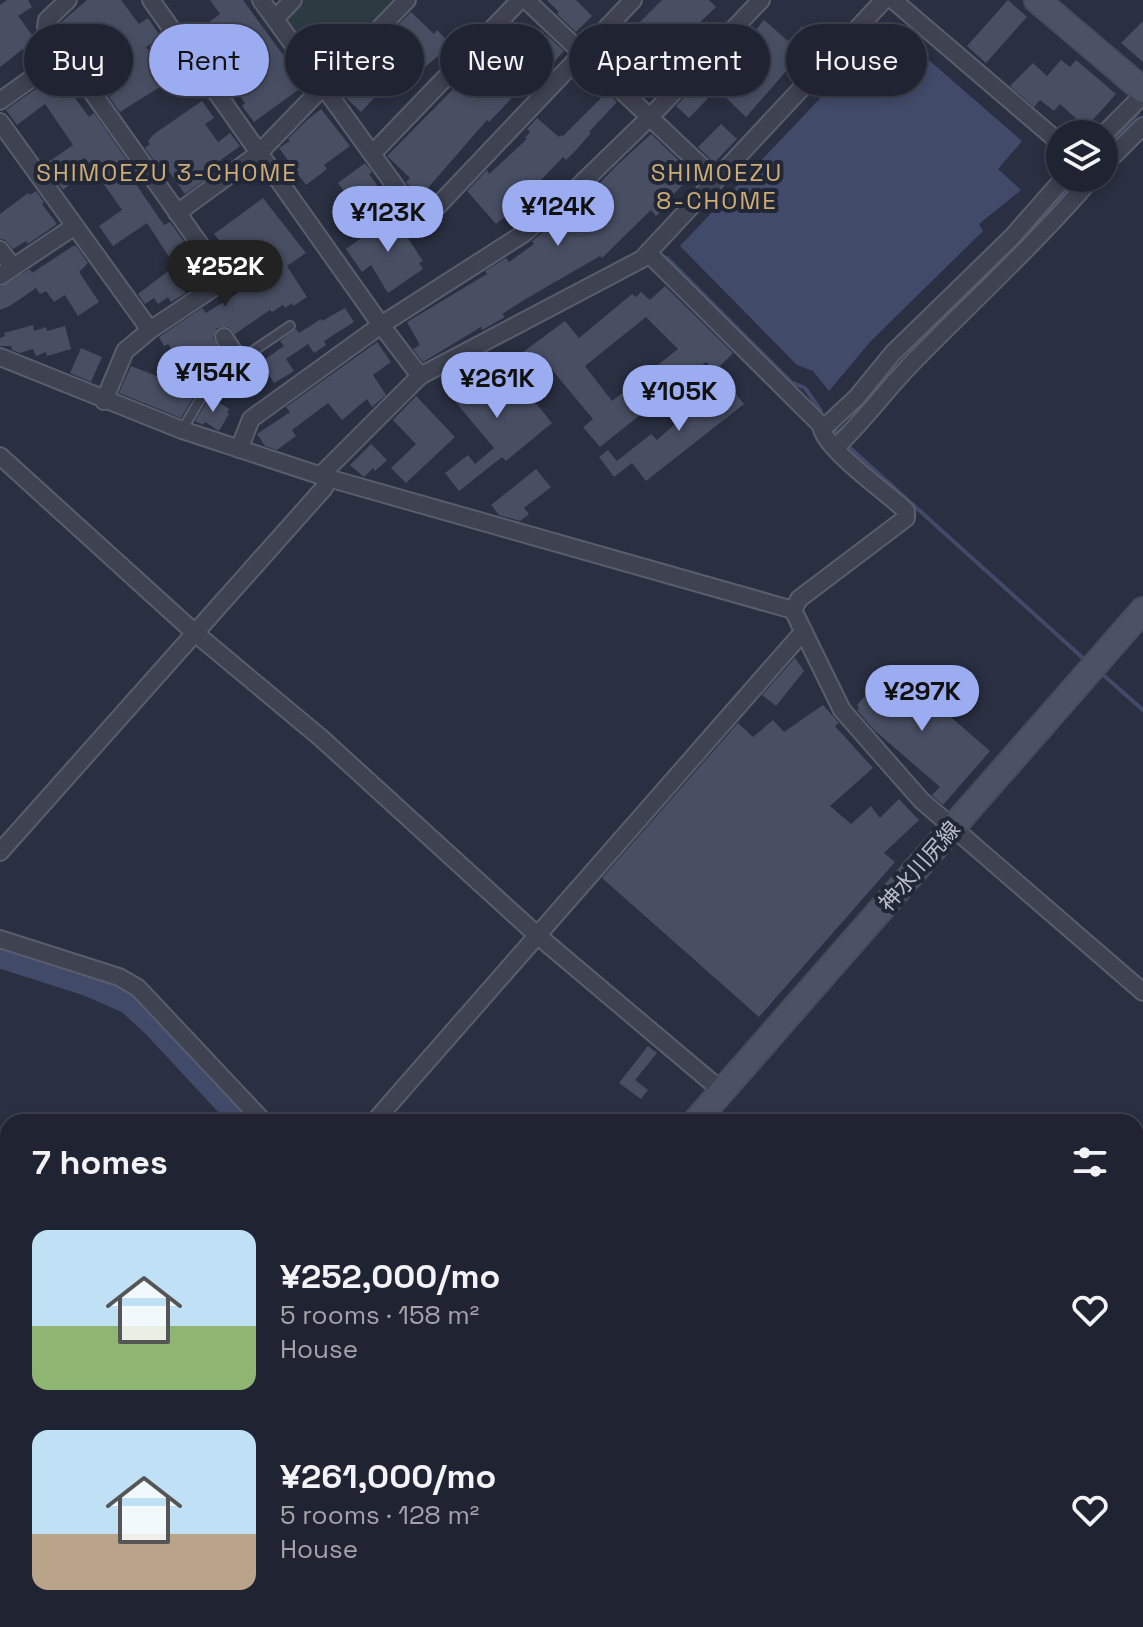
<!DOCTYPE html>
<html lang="en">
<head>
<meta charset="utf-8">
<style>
	body { margin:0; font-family:"Space Grotesk","Noto Sans JP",sans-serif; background:#2d2f3d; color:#f1f3f6; height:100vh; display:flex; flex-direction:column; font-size:30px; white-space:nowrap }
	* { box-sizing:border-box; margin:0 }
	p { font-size:26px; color:#a2a4ab }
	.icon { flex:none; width:44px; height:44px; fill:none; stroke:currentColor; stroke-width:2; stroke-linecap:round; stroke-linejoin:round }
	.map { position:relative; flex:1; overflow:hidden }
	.details { position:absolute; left:0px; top:1114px; width:1144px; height:514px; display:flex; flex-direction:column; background:#202331; border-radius:24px 24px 0 0; box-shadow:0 4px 12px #0003,0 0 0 2px #3d404d }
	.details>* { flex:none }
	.guide { position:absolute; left:24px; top:24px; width:1096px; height:72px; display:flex; gap:16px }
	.controls { position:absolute; left:1046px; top:120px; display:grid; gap:16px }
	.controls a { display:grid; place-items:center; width:72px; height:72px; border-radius:50%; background:#202331; box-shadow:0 4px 12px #0003,0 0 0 2px #3d404d; font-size:40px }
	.price { position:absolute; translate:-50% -68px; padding:0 18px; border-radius:28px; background:#9bacf0; color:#111; font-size:26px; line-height:52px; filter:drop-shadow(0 2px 4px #0008) }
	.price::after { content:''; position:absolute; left:50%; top:48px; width:24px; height:18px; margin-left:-12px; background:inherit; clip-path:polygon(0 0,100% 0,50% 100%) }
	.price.current { background:#222; color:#fff }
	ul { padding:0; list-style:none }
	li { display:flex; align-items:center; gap:24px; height:200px; padding:0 32px }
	li span { display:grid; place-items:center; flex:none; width:224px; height:160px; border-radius:16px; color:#555 }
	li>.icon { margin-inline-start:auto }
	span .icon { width:96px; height:96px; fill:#fffc; stroke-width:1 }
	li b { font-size:34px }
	h2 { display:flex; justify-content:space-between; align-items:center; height:96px; padding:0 32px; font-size:34px }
	.tag { padding:0 28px; border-radius:36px; background:#202331; box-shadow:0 4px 12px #0003,0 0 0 2px #3d404d; font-size:28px; line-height:72px }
	.tag.current { background:#9bacf0; color:#111 }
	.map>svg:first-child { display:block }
	.green { fill:#2c3b42 }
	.water { fill:#414a69 }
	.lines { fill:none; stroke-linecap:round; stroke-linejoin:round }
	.stream { stroke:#414a69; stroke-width:4 }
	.river { stroke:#414a69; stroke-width:26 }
	.building { fill:#494f63; fill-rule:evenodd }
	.lane-casing { stroke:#595d6c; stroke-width:12 }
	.street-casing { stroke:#595d6c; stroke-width:20 }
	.secondary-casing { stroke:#474b5b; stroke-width:28 }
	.path { stroke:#4a585f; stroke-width:3; stroke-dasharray:6 6; stroke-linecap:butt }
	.lane { stroke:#3e4251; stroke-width:8 }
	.street { stroke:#3e4251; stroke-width:16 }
	.secondary { stroke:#4c5164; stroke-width:24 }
	.labels { text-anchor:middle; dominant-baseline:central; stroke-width:8; stroke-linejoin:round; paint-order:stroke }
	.street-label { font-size:22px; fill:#bbbecb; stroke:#222737 }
	.neighbourhood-label { font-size:24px; letter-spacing:2px; fill:#ceac73; stroke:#222737 }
</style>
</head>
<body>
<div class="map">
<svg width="1143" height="1627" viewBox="0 0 1143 1627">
	<rect width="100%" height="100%" fill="#2a2f41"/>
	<polygon class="green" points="302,0 398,0 330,72 321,72 286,24 289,13"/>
	<polygon class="water" points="886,29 893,29 1022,141 998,169 1021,190 979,224 983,231 870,342 829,391 813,371 797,365 680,246"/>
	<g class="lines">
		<g class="stream">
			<polyline points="1104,150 1138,113"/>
			<polyline points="1033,231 1078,178"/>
			<polyline points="667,258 791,382 805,388 821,411"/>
			<polyline points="882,385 931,333"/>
			<polyline points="832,427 837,433 853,419"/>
			<polyline points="849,447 1084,659"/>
			<polyline points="1101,673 1143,710"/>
		</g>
		<g class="river">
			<polyline points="0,955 88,983 129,1001 155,1025 245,1122"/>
			<polyline points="623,1620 628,1627"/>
		</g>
	</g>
	<g class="building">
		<polygon points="7,0 28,0 32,7 18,16 38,43 26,52 23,49 0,67 0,5"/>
		<polygon points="87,0 121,0 139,24 148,18 161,37 146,47 161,68 175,56 187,70 120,112 109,97 114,93 92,62 88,65 59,24"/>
		<polygon points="210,0 243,0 305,85 254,122 242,106 245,103 230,83 226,86 203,55 208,52 194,33 220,14"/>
		<polygon points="547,0 576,0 592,16 576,32 557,14 559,12"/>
		<polygon points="662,0 709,0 716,7 654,66 640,83 637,81 634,86 598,53 614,36 627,50 630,47 641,58 655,41 638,24"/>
		<polygon points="1008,0 1027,17 986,63 967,46"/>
		<polygon points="411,12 434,34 437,30 449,42 444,46 446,49 416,75 406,64 361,112 345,97 390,50 381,42"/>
		<polygon points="764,20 788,41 802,26 815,38 746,117 717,89 689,118 676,106 711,70 716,75 747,43 742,36 752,26 756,30"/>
		<polygon points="1143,21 1143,62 1121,43"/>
		<polygon points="541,30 564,51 546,71 543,68 532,81 530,79 489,122 487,120 420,197 406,182 410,178 387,156 477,65 498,85 528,54 522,49"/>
		<polygon points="1061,60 1070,67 1076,60 1116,94 1091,122 1096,126 1090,134 1079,134 1073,128 1079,121 1060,104 1054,111 1040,100 1034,107 1010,86 1033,63 1047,76"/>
		<polygon points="57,74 89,117 94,113 138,176 133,180 164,225 170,222 206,272 183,289 186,293 171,302 168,297 158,304 154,298 145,304 138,294 175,266 147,223 113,246 99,226 122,210 87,160 84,158 61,174 69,185 63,190 44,165 73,145 45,104 17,125 6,110"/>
		<polygon points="607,92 617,102 589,132 591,133 577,149 566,160 563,157 541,180 549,190 534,204 528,198 496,224 467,191 487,170 489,174 527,139 525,138 530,132 527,129 537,118 559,137 561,135 563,136"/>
		<polygon points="202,101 214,118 205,124 218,142 230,133 240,146 203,173 207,178 185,194 165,166 160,169 145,148 150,144 148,141 154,134"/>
		<polygon points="321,109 350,146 324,165 327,169 306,185 279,148 290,141 288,139 307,120"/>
		<polygon points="721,124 737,139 714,163 698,147"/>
		<polygon points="651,134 693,174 663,205 665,207 656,216 651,210 602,258 600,256 524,300 502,314 505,317 482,330 481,327 423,362 413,349 420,345 407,322 487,274 485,271 506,258 509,262 534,244 532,241 599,187 597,186 616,166"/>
		<polygon points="365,163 372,172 369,174 380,189 355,207 338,183"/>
		<polygon points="36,191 44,202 42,204 57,224 28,244 26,241 13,249 5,240 0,239 0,214 28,193 30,195"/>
		<polygon points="263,198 306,253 287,266 307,297 293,306 292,303 285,308 283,305 272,312 270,310 235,334 228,327 217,328 213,338 224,357 206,369 209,372 206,377 194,385 199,388 181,418 119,393 131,366 162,378 168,374 178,359 168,344 164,346 159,337 202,308 206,313 239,292 235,285 248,277 214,234"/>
		<polygon points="397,212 404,222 399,225 423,261 419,263 423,269 388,293 371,265 362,272 346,249"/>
		<polygon points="73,246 76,246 88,263 79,272 99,302 78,316 65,295 54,302 46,291 40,294 36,288 10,306 0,310 0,287 30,269 32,273"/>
		<path d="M 665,286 L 733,353 L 715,371 L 706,362 L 600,447 L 583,427 L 593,419 L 548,365 L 538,372 L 523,352 L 565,321 L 579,338 L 632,294 L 636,297 L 641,292 L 650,300 ZM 646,317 L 678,349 L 612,401 L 585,366 Z"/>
		<polygon points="345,308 354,322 324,341 326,345 314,353 308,344 286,359 294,371 274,383 261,362 284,346 280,341 296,329 299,333 321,319 322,321"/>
		<polygon points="33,325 34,331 46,327 47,331 65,326 71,349 47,356 46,352 36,356 33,349 20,353 12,350 11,346 0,346 0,338 5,336 4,333"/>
		<polygon points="377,342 391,362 373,375 386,395 378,402 372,407 367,399 342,420 328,403 292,430 296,436 277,450 265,446 257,434 290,412 286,407"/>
		<polygon points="81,348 102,357 91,382 70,373"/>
		<polygon points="499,359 552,423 506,461 502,457 459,491 445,473 468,455 475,464 494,448 452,398"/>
		<polygon points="722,377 744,404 646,481 632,463 614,477 599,457 608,450 617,461 651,434 657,440 691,410 687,405"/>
		<polygon points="416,396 455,437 406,483 391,468 416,444 393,420"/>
		<polygon points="210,397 229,409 227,412 229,414 219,431 205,422 203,425 195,421"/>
		<polygon points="371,444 387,460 375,471 373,468 364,477 350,465"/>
		<polygon points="536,469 551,487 524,508 529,514 520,521 499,515 491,505"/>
		<polygon points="795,658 804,671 776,706 762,695"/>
		<polygon points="894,668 990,751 943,805 932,795 940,787 874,730 857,710 859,708 857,705 887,671 889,673"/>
		<polygon points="823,705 839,723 835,726 873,768 830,806 851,824 871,806 880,818 899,799 919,820 884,853 895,862 759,1017 602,878 738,723 753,737 773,720 784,732"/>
		<polygon points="648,1046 657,1053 635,1080 648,1090 641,1099 619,1083"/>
	</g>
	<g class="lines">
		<defs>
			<polyline id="lane" points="182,430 213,378 290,326"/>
			<g id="street">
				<polyline points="68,0 47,20 46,27 223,277 219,284 150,330 125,351 104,401"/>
				<polyline points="151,0 381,325 420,376"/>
				<polyline points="261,0 414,212 421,218 432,212 633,0"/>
				<polyline points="526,0 715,179"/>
				<polyline points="893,0 1060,143"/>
				<polyline points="275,19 293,0"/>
				<polyline points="0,101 64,55"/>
				<polyline points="0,122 150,330"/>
				<polyline points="1104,134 1143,95"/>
				<polyline points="372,154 520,0"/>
				<polyline points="1104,165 1143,126"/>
				<polyline points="177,213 258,154 407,0"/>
				<polyline points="0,250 13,267"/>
				<path d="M 648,253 L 821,425 C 822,448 888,493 906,511 L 906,518 L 799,599 L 793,610"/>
				<polyline points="0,276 75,226"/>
				<polyline points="224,337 239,360"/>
				<polyline points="0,357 182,430 328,478 793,610 842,710 921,800 1143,992"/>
				<polyline points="821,425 827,425 857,397 893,353 1012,237 1064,178"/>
				<path d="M 835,448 C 865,420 888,387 917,358 C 976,298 1037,242 1092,178"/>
				<polyline points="239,449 251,419 381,325 523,234 580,185 651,116 761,0"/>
				<polyline points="0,456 195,633 321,738 537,935 722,1091"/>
				<polyline points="321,475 420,376 642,259 884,0"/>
				<polyline points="0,852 324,488 328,478"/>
				<polyline points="0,939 119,977 138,988 264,1122"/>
				<polyline points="374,1122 803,632"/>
				<polyline points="0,1369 8,1372"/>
				<polyline points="0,1537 8,1531"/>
				<polyline points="292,1620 298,1627"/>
				<polyline points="644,1620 648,1627"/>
			</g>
			<g id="secondary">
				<polyline points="1037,0 1143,90"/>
				<polyline points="695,1122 1143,610"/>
				<polyline points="197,1627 206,1620"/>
			</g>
		</defs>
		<use href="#lane" class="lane-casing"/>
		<use href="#street" class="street-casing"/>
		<use href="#secondary" class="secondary-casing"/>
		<g class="path">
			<polyline points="1136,1324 1143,1316"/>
			<polyline points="1031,1620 1039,1627"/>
			<polyline points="866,1627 873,1620"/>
		</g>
		<use href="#lane" class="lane"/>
		<use href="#street" class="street"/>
		<use href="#secondary" class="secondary"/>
	</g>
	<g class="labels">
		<g class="street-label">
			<text transform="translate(919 866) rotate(-49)">神水川尻線</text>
		</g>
		<g class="neighbourhood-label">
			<text x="167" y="172">SHIMOEZU 3-CHOME</text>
			<text x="717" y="172">SHIMOEZU<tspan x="717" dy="28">8-CHOME</tspan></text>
		</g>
	</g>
</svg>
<div class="controls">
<a><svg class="icon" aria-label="layers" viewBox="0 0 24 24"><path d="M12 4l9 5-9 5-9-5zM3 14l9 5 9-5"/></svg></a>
</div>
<b class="price" style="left:558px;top:248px">¥124K</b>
<b class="price" style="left:388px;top:254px">¥123K</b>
<b class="price current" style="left:225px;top:308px">¥252K</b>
<b class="price" style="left:213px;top:414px">¥154K</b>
<b class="price" style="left:497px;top:420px">¥261K</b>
<b class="price" style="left:679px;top:433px">¥105K</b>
<b class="price" style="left:922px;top:733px">¥297K</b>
<div class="guide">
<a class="tag">Buy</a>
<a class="tag current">Rent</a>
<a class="tag">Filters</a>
<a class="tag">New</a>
<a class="tag">Apartment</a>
<a class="tag">House</a>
</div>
<section class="details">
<h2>7 homes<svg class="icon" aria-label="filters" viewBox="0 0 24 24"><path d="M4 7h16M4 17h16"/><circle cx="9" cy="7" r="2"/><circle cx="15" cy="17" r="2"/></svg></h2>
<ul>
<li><span style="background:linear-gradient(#bfe0f5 60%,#8fb573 0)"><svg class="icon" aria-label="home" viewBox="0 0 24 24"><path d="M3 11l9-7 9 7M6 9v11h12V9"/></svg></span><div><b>¥252,000/mo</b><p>5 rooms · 158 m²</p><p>House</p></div><svg class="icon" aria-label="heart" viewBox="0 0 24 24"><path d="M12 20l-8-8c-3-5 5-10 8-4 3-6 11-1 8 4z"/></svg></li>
<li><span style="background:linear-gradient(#bfe0f5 65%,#b9a48a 0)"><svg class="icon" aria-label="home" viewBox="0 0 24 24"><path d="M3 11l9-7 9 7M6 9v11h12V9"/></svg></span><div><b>¥261,000/mo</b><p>5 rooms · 128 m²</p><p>House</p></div><svg class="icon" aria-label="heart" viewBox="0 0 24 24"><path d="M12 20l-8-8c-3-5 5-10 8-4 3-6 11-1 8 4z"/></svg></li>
</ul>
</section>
</div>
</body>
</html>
